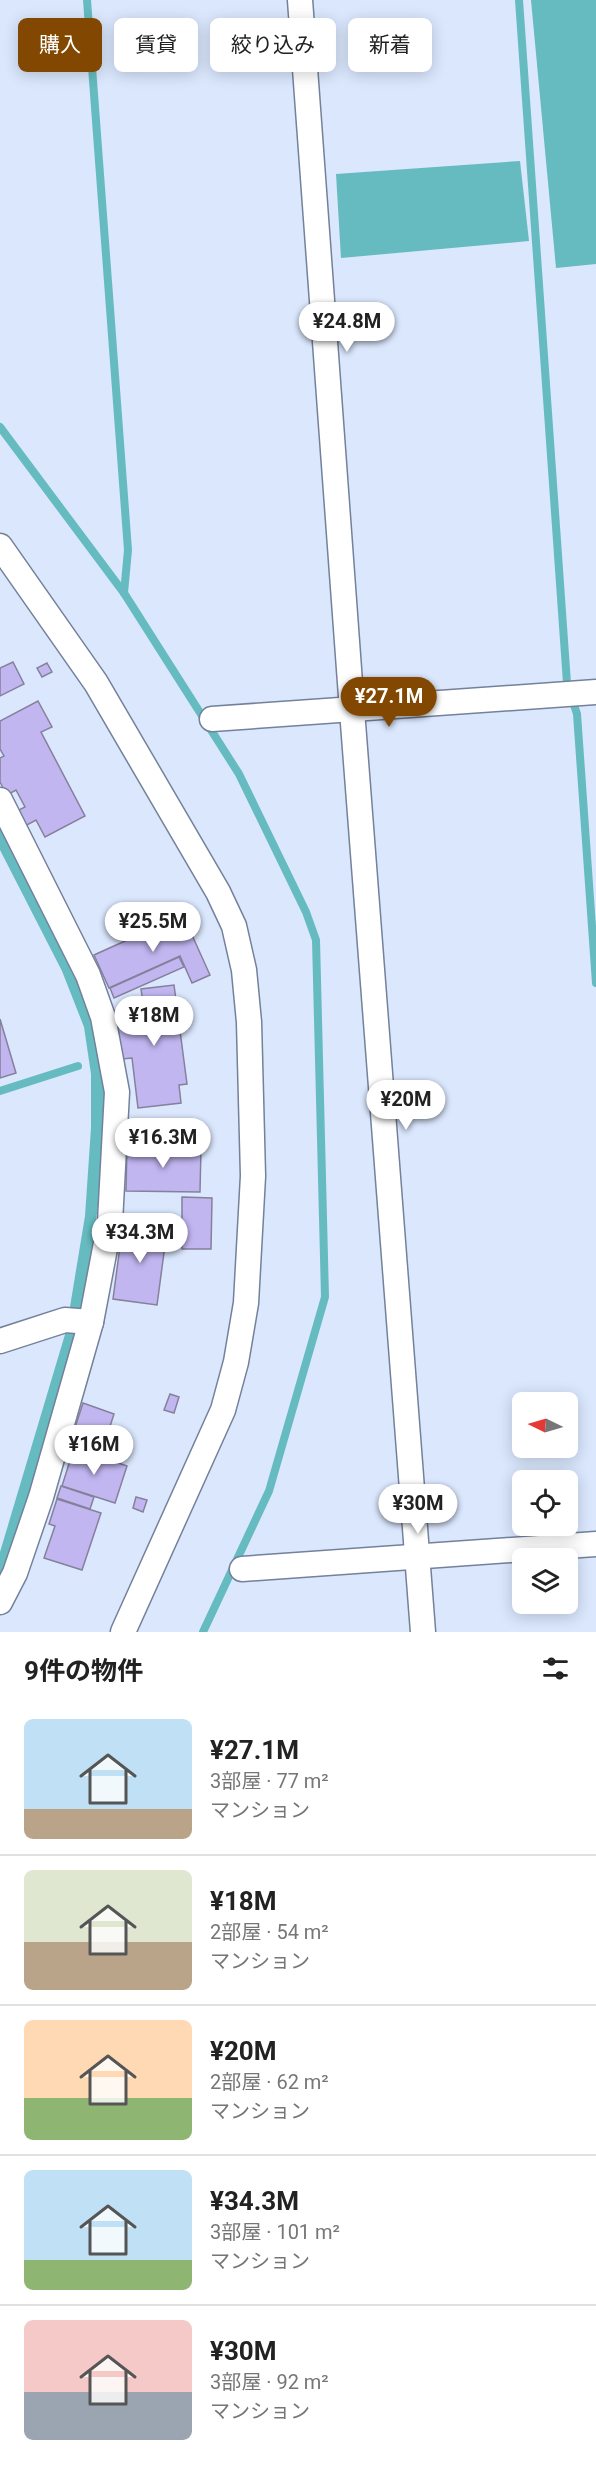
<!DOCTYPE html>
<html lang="ja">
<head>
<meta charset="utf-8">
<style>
	body { margin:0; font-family:Roboto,"Noto Sans JP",sans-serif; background:#f6f6f6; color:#222; height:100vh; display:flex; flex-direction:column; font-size:22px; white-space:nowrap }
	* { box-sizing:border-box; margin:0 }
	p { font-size:20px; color:#767676 }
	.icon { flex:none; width:33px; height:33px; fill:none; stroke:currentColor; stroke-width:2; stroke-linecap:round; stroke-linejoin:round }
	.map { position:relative; height:1632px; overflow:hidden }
	.side { display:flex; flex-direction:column; background:#fff; flex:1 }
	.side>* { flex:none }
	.hud { position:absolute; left:18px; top:18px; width:561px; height:54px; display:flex; gap:12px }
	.needle { width:39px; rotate:275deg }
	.buttons { position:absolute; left:512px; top:1392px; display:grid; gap:12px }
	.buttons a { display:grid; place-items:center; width:66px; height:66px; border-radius:9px; background:#fff; box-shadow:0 3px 15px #0003; font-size:30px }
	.price { position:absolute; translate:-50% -51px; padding:0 14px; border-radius:21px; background:#fff; color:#222; font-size:20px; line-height:39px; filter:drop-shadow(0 2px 3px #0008) }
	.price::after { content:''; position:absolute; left:50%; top:36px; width:18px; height:14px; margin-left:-9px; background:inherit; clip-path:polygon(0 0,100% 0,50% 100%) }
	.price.selected { background:#824700; color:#fff }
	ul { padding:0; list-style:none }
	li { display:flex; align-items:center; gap:18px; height:150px; padding:0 24px }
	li+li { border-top:2px solid #e0e0e0 }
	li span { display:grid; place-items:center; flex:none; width:168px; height:120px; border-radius:9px; color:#555 }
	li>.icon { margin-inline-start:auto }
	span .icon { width:72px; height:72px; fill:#fffc; stroke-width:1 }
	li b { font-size:26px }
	h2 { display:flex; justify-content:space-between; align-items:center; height:72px; padding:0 24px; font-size:26px }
	.chip { padding:0 21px; border-radius:9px; background:#fff; box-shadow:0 3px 15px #0003; font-size:21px; line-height:54px }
	.chip.selected { background:#824700; color:#fff }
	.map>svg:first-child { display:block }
	.water { fill:#65bbbf }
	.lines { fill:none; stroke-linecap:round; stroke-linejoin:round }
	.stream { stroke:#65bbbf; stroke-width:8 }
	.building { fill:#c2b6f1; stroke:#85809b; stroke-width:1.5 }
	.minor-casing { stroke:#73819a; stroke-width:27 }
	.minor { stroke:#fff; stroke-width:24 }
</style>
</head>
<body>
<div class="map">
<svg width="596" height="1632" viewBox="0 0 596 1632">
	<rect width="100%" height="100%" fill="#dae7fd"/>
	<g class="water">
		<polygon points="531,0 596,0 596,264 556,268"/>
		<polygon points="520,161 529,241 341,258 336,174"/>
		<polygon points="0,823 74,965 94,1019 106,1087 106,1149 83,1312 53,1428 0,1581 0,1552 66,1331 85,1216 91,1128 91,1074 84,1027 62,971 0,850"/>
	</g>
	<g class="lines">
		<g class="stream">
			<polyline points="87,0 128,550 124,593"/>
			<polyline points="519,0 567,683 577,714 596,983"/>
			<polyline points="0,427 124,593 239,774 306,912 316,940 325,1297 269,1491 203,1632"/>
			<polyline points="0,1091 78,1066"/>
		</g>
	</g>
	<g class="building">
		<polygon points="13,662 24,684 0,696 0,668"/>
		<polygon points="47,663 52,672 42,677 37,668"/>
		<polygon points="38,701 52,727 41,732 85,816 45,837 36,820 25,826 17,811 25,807 16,790 7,795 0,782 0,758 4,756 0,749 0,721"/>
		<polygon points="183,915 210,975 192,983 180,956 109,988 94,955"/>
		<polygon points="179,957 184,967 114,998 110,988"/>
		<polygon points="174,985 187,1084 179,1085 181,1103 138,1108 132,1058 122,1059 116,1013 144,1009 141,989"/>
		<polygon points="0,1019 16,1073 0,1078"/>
		<rect x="128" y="1128" width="7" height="11"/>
		<polygon points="127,1146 201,1148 200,1192 126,1191"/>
		<polygon points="182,1197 212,1198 211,1249 182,1249"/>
		<polygon points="123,1224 167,1230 157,1305 113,1299"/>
		<polygon points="170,1394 179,1397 174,1413 164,1410"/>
		<polygon points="83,1403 114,1414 103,1448 72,1437"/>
		<polygon points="74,1448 127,1466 115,1503 62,1486"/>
		<polygon points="61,1486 94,1497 90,1509 57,1498"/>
		<polygon points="136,1497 147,1500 143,1512 133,1508"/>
		<polygon points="57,1499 101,1513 82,1570 44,1558 55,1526 49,1524"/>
	</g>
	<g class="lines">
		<defs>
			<g id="minor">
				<polyline points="300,0 352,710 423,1632"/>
				<polyline points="0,546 96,683 218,892 234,926 244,970 249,1022 253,1176 246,1303 236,1362 223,1410 123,1632"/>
				<polyline points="212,719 596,692"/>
				<polyline points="0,800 88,975 103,1017 117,1092 110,1222 91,1322 41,1497 15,1573 0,1602"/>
				<polyline points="0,1341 65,1320 91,1322"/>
				<polyline points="242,1569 596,1544"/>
			</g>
		</defs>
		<use href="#minor" class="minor-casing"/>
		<use href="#minor" class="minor"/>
	</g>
</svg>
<div class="buttons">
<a><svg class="needle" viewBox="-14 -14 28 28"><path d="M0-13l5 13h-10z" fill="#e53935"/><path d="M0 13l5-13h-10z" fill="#767676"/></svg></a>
<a><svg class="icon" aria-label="locate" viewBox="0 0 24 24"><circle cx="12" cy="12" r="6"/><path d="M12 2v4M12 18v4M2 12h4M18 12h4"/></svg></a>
<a><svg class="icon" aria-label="layers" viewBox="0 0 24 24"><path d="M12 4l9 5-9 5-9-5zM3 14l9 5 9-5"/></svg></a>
</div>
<b class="price" style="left:347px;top:353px">¥24.8M</b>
<b class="price selected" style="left:389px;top:728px">¥27.1M</b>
<b class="price" style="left:153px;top:953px">¥25.5M</b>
<b class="price" style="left:154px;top:1047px">¥18M</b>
<b class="price" style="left:406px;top:1131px">¥20M</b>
<b class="price" style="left:163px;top:1169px">¥16.3M</b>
<b class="price" style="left:140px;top:1264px">¥34.3M</b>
<b class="price" style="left:94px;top:1476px">¥16M</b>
<b class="price" style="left:418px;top:1535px">¥30M</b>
<div class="hud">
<a class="chip selected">購入</a>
<a class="chip">賃貸</a>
<a class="chip">絞り込み</a>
<a class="chip">新着</a>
</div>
</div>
<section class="side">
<h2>9件の物件<svg class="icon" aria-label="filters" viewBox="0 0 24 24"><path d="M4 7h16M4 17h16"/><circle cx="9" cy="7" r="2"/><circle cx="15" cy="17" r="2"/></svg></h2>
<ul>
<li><span style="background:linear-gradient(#bfe0f5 75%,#b9a48a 0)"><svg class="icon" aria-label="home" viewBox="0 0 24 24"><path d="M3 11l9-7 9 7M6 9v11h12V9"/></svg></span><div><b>¥27.1M</b><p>3部屋 · 77 m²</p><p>マンション</p></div></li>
<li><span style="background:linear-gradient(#dfe7d0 60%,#b9a48a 0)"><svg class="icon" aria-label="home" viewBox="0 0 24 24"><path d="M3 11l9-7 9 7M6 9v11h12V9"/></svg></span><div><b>¥18M</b><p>2部屋 · 54 m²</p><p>マンション</p></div></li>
<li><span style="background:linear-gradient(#ffd9b3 65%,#8fb573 0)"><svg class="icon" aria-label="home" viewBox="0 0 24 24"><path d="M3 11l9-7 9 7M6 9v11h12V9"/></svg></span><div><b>¥20M</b><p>2部屋 · 62 m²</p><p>マンション</p></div></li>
<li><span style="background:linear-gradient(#bfe0f5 75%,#8fb573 0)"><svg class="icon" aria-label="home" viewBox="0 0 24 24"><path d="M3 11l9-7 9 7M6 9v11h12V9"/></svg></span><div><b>¥34.3M</b><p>3部屋 · 101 m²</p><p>マンション</p></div></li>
<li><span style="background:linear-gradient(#f6c9c9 60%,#9aa5b1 0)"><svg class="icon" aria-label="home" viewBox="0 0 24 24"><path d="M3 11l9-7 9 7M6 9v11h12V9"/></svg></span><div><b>¥30M</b><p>3部屋 · 92 m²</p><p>マンション</p></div></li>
</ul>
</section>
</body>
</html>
